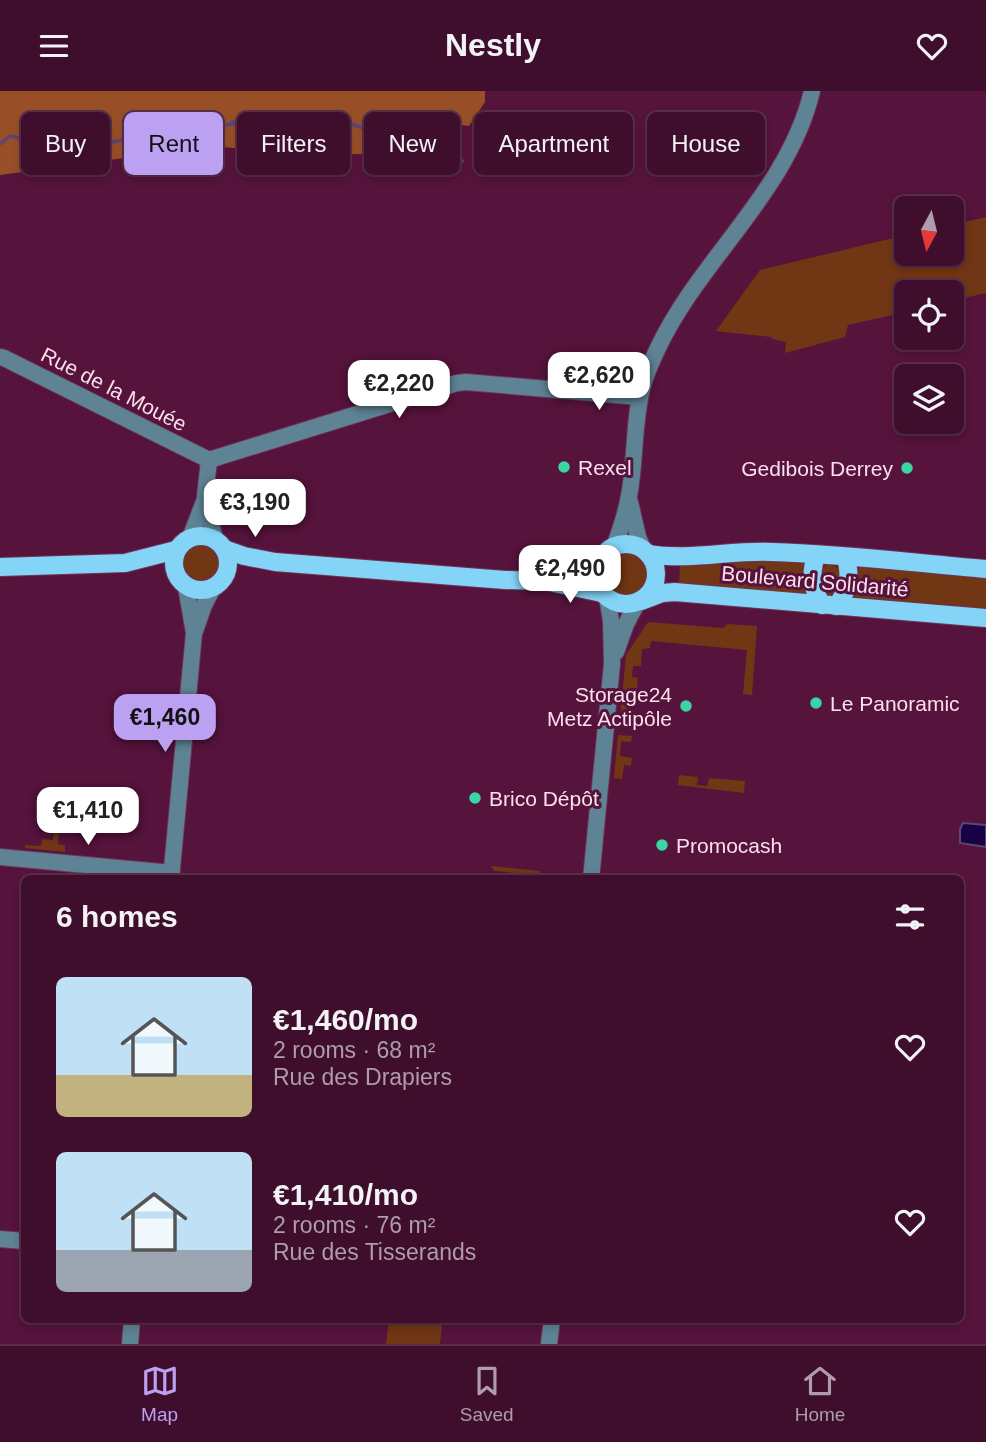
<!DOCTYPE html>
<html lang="en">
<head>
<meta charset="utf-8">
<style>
	body { margin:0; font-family:Arial,sans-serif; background:#4b1c39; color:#f1f3f6; height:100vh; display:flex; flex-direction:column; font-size:26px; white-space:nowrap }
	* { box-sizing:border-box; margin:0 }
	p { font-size:23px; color:#ae9caa }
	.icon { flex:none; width:38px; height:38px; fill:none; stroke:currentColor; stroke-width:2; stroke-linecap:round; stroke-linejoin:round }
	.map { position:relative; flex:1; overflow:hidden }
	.panel { position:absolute; left:21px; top:784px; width:943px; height:448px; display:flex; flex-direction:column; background:#400e2d; border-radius:10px; box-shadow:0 4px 10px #0003,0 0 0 2px #592e49 }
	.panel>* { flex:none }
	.banner { position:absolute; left:21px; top:21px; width:945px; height:63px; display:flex; gap:14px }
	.needle { width:46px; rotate:187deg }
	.controls { position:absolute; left:894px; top:105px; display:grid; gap:14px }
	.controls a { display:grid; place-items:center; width:70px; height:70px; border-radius:10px; background:#400e2d; box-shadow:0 4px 10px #0003,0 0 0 2px #592e49; font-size:35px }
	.price { position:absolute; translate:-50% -60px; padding:0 16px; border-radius:14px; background:#fff; color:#222; font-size:23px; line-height:46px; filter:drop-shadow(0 2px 4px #0008) }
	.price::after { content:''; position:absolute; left:50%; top:42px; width:21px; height:16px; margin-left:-10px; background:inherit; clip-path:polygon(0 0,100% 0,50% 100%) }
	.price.on { background:#bca0f2; color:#111 }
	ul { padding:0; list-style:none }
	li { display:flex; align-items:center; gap:21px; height:175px; padding:0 35px }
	li span { display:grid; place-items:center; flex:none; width:196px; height:140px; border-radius:10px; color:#555 }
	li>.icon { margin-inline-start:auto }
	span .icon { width:84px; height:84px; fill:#fffc; stroke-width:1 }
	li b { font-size:30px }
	h2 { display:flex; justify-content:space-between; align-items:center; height:84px; padding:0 35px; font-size:30px }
	.pill { padding:0 24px; border-radius:10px; background:#400e2d; box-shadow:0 4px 10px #0003,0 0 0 2px #592e49; font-size:24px; line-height:63px }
	.pill.on { background:#bca0f2; color:#111 }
	header { display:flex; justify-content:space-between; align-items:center; height:91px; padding:0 35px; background:#400e2d; font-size:32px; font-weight:700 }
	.tabs { display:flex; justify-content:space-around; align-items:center; height:98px; border-top:2px solid #592e49; background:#400e2d; font-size:19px; color:#ae9caa }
	.tabs a { display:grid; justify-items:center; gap:4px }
	.tabs .on { color:#bca0f2 }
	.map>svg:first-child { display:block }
	.green { fill:#713614 }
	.forest { fill:#984f27 }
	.water { fill:#180245; stroke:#5c4577; stroke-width:2 }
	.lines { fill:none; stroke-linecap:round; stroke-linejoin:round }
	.stream { stroke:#5c4577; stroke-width:3.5 }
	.minor-casing { stroke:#703458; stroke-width:18 }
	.major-casing { stroke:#703458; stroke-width:20 }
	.minor { stroke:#5e8394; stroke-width:16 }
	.major { stroke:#84d4f7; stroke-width:18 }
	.poi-dot { fill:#3bd4a4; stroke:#56133c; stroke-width:2.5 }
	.labels { text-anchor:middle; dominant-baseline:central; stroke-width:6; stroke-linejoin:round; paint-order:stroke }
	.street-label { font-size:21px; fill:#fae0ec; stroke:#56133c }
	.poi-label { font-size:21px; fill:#fae0ec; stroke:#56133c; text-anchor:start }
</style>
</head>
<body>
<header><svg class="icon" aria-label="menu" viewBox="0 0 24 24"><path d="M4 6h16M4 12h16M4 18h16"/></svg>Nestly<svg class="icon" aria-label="heart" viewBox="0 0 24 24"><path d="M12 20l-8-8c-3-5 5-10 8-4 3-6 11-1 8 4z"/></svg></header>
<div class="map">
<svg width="986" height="1253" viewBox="0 0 986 1253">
	<rect width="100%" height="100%" fill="#56133c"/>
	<g class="green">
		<polygon points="986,126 986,202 952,210 952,201 906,201 906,221 848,234 845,246 785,262 786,251 772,248 772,246 716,240 760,179 906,144 906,163 952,163 952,134"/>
		<circle cx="201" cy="472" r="18"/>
		<circle cx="627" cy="484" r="23"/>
		<polygon points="732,469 805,469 804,478 811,507 679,495 680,473"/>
		<path d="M 828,473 L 840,477 C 843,488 839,498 831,505 L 828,505 C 821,497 818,487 822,477 Z"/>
		<polygon points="859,473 986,483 986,521 851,511 850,504 857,492"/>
		<polygon points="648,531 723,537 728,533 757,535 752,604 743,603 747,559 651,550 650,557 642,558 641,575 633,575 632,586 638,587 637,598 631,598 630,607 636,609 635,617 630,616 629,626 620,626 626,564"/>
		<polygon points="618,644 632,645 631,651 621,650 620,665 632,667 631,675 624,674 622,688 614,687"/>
		<polygon points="679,684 698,686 697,694 707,695 709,687 745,690 744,702 678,694"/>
		<polygon points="63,696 58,753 65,754 65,761 25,757 25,754 41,755 42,748 53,749 57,702"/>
		<polygon points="491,775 540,780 539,787 534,787 531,783 494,780"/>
		<polygon points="389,1229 442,1234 440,1253 386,1253"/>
	</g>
	<polygon class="forest" points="0,0 485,0 485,11 469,35 442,32 415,64 283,62 212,55 0,84"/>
	<polygon class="water" points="963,732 986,734 986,756 960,752 960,738"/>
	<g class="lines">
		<path class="stream" d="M 0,53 L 10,45 C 29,47 24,65 46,67 L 116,50 L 177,39 L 234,33 L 232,31 L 247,28 L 306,27 L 340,29 L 363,37 L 434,50 L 443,57 L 450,58 L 462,70"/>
		<defs>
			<g id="minor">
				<polyline points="0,266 4,267 209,369 457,292 466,291 640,306"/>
				<polyline points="209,369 205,405 215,449"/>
				<polyline points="630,411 638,446 644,460"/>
				<polyline points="190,447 205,408"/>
				<path d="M 614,456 C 620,440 626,422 629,405 C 636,368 633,330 643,294 C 646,282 652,270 657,259 C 700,167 788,101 812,0"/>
				<polyline points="195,540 204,514 213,497"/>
				<polyline points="616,561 626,533 637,512"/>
				<polyline points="0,766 172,782"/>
				<polyline points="171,788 194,542 186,496"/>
				<polyline points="591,788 612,573 611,530 607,506"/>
				<polyline points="0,1148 24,1150"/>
				<polyline points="130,1253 132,1228"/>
				<polyline points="549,1253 552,1228"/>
			</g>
			<g id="major">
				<circle cx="201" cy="472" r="27"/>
				<circle cx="626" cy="483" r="30"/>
				<polyline points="224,458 244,465 275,471 505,489 545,490 602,502"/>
				<path d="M 648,463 C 690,470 730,459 772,461 C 843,463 915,472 986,478"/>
				<path d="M 816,464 C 810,485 811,495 822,514"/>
				<polyline points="0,476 125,472 176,459"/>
				<polyline points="550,489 578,482 599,471"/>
				<polyline points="641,510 662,502 675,501 986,527"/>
				<path d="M 836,515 C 849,499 851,487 846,466"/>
			</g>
		</defs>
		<use href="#minor" class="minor-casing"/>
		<use href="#major" class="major-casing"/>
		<use href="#minor" class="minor"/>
		<use href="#major" class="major"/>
	</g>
	<g class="poi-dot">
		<circle cx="564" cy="376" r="7"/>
		<circle cx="907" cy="377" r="7"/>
		<circle cx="816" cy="612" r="7"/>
		<circle cx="686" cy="615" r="7"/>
		<circle cx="475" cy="707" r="7"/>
		<circle cx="662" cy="754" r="7"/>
	</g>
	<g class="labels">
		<g class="street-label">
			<text transform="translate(114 298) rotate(27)">Rue de la Mouée</text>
			<text transform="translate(815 490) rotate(5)">Boulevard Solidarité</text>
		</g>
		<g class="poi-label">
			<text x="578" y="376">Rexel</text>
			<text x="893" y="377" text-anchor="end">Gedibois Derrey</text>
			<text x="672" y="603" text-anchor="end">Storage24<tspan x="672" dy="24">Metz Actipôle</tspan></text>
			<text x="830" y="612">Le Panoramic</text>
			<text x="489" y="707">Brico Dépôt</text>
			<text x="676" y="754">Promocash</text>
		</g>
	</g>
</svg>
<div class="controls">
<a><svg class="needle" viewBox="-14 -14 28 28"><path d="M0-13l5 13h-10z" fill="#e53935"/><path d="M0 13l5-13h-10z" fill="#ae9caa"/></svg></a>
<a><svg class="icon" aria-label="locate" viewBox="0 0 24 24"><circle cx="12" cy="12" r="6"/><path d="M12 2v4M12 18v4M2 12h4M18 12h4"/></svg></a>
<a><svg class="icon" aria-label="layers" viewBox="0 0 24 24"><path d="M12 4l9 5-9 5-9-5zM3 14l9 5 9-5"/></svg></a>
</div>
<b class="price" style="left:599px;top:321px">€2,620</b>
<b class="price" style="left:399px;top:329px">€2,220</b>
<b class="price" style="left:255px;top:448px">€3,190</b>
<b class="price" style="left:570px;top:514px">€2,490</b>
<b class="price on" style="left:165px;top:663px">€1,460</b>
<b class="price" style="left:88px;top:756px">€1,410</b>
<div class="banner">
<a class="pill">Buy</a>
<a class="pill on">Rent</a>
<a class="pill">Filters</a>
<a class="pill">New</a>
<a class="pill">Apartment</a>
<a class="pill">House</a>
</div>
<section class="panel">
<h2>6 homes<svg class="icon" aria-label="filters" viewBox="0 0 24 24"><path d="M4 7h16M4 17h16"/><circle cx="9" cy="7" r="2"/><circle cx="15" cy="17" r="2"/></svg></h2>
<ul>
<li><span style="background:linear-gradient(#bfe0f5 70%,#c2b280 0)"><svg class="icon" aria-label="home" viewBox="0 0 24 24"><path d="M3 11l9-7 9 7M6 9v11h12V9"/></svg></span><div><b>€1,460/mo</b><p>2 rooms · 68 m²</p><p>Rue des Drapiers</p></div><svg class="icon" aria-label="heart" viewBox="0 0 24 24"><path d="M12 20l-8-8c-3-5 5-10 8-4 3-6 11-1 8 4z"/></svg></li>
<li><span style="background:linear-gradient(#bfe0f5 70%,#9aa5b1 0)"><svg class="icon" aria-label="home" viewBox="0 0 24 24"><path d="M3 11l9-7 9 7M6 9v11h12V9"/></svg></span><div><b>€1,410/mo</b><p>2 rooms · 76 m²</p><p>Rue des Tisserands</p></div><svg class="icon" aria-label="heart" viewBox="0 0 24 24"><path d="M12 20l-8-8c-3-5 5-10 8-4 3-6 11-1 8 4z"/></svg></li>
</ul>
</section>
</div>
<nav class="tabs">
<a class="on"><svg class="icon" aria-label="map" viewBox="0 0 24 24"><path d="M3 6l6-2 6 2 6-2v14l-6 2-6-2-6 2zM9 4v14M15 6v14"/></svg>Map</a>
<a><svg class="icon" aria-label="saved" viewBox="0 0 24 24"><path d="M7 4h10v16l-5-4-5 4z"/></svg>Saved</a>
<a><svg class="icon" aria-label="home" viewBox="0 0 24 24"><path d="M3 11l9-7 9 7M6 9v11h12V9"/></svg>Home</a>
</nav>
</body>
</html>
